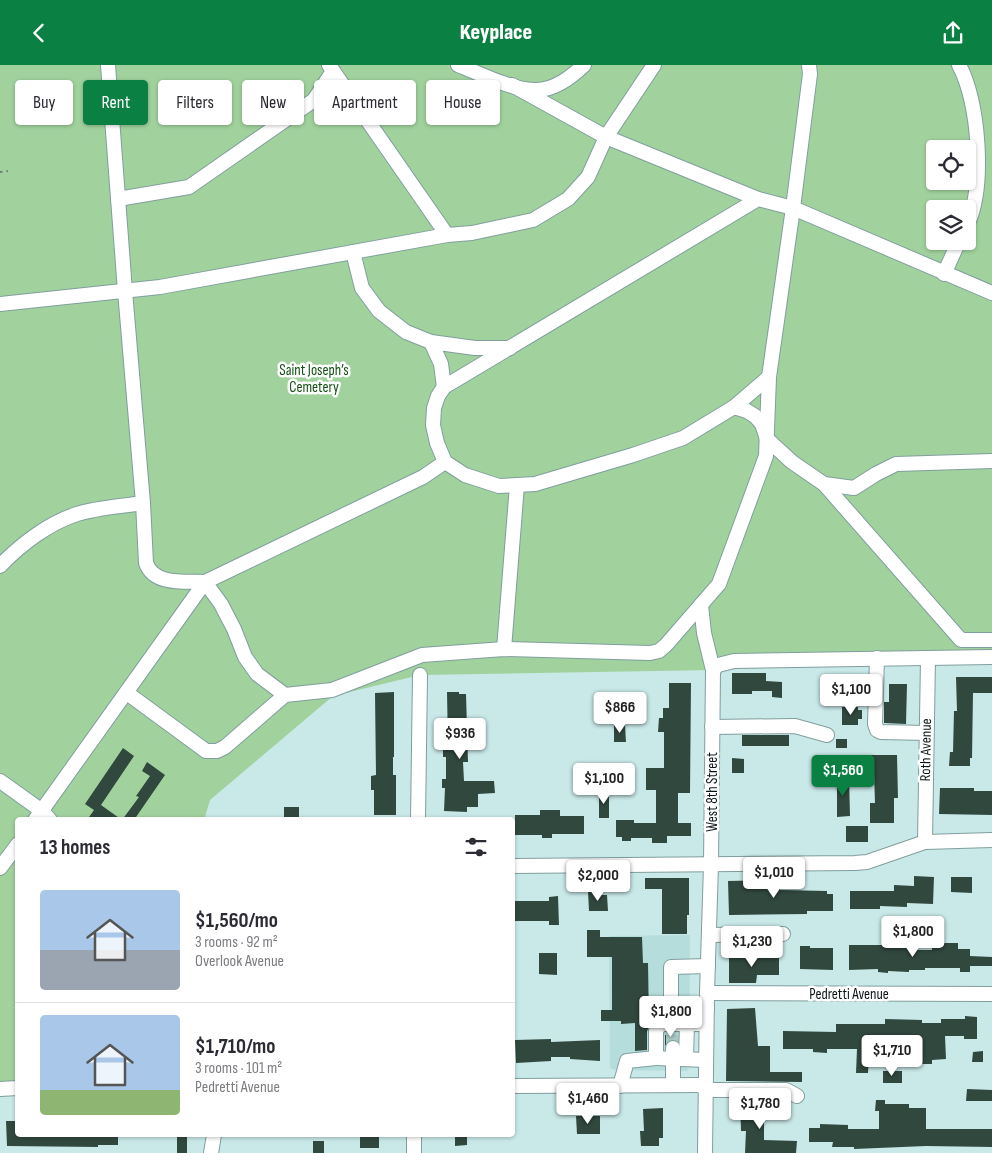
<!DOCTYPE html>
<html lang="en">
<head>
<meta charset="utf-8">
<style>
	body { margin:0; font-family:"Sofia Sans Condensed",sans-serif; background:#f2f2f3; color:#2b2b33; height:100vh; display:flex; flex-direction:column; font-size:19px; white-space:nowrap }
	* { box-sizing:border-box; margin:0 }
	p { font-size:16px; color:#7c7c81 }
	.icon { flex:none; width:28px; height:28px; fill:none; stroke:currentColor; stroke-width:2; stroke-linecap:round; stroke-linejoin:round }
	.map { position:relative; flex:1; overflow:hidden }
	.side { position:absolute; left:15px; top:752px; width:500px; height:320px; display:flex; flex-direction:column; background:#fff; border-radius:5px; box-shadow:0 1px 4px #0004 }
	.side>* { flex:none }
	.banner { position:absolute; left:15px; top:15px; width:500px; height:45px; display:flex; gap:10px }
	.fabs { position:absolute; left:926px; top:75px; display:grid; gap:10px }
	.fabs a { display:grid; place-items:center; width:50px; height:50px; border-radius:5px; background:#fff; box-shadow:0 1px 4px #0004; font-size:25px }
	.price { position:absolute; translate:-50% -42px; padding:0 11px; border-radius:5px; background:#fff; color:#222; font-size:16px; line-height:32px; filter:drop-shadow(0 1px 2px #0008) }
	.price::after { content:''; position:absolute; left:50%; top:30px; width:15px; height:11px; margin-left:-8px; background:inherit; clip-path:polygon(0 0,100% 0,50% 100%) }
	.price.active { background:#0b8043; color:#fff }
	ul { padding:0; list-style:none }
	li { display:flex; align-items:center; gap:15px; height:125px; padding:0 25px }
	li+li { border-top:1px solid #e1e1e2 }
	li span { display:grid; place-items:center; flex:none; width:140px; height:100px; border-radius:5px; color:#555 }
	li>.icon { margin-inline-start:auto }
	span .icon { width:60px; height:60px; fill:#fffc; stroke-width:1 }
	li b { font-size:21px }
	h2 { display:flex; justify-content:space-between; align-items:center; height:60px; padding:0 25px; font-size:21px }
	.pill { padding:0 18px; border-radius:5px; background:#fff; box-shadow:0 1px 4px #0004; font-size:18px; line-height:45px }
	.pill.active { background:#0b8043; color:#fff }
	header { display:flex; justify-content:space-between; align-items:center; height:65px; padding:0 25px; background:#0b8043; color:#fff; font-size:22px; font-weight:800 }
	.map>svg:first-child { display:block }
	.built { fill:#b5dddc }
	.green { fill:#a1d29d; fill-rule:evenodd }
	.building { fill:#31483f }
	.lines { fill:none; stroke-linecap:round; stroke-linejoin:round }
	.minor-tunnel { stroke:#acc9c8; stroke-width:14; stroke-dasharray:14 7; stroke-linecap:butt }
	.minor-casing { stroke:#819e9e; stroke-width:16 }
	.path { stroke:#6b8080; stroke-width:2; stroke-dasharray:2.5 4; stroke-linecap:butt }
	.minor { stroke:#fff; stroke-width:14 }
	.labels { text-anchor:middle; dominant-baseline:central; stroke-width:5; stroke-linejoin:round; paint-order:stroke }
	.park-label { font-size:15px; fill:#104f0f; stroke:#fff }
	.street-label { font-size:15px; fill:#0b1716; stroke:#fff }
</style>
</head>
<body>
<header><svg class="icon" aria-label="back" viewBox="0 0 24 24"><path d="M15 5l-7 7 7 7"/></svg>Keyplace<svg class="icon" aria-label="share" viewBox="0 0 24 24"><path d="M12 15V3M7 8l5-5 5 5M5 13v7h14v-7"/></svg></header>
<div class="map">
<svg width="992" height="1088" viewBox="0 0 992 1088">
	<rect width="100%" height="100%" fill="#c9e8e8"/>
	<polygon class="built" points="690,870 689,1002 687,1006 615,1005 610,1003 609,871"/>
	<path class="green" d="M 0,0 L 992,0 L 992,592 L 754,595 L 713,605 L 420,610 L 333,631 L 210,735 L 204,755 L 18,755 L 17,1023 L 0,1024 ZM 935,84 L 968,84 L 968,116 L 935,116 ZM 935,144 L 968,144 L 968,176 L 935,176 Z"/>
	<g class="building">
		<polygon points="732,608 766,608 766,616 782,617 782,633 772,632 772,626 752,626 752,629 732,629"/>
		<polygon points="956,612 992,612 992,628 973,628 972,693 970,693 970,701 949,701 950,687 953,687 954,646 957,646"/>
		<polygon points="669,618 691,618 690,728 678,728 678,758 691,758 691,771 667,771 667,778 652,778 652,773 631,773 631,776 622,776 622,772 616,772 616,755 634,755 634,758 656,758 656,725 646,725 646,703 664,703 664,667 658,667 659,653 663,653 663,643 669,643"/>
		<polygon points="889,619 907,619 906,659 884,658 884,637 889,637"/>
		<polygon points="394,627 394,692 393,692 393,710 396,710 396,750 374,750 374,725 371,725 371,711 376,710 375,628"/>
		<polygon points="447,627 459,627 459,629 466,629 468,697 463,697 464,716 494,716 495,728 478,729 478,742 467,742 467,747 444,746 445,723 442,723 442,714 446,714 446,692 443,692 443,682 448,682"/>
		<polygon points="842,642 858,642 858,645 862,645 862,654 858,654 858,660 842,660"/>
		<polygon points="614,660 625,660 626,677 614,677"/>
		<rect x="742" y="670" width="47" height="11"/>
		<rect x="836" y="674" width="11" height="9"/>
		<polygon points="123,683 134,691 101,740 122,755 87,755 94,745 85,739"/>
		<polygon points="871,690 897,690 898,733 894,733 894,758 870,758 870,738 875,738 874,708 871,708"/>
		<polygon points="732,693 744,694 744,708 732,708"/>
		<polygon points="147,697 165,710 134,755 122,755 139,732 136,731 150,711 142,706"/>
		<rect x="602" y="704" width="10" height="11"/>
		<polygon points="837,712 849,712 850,751 837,752"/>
		<polygon points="940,723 974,723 974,726 992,726 992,750 939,749"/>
		<rect x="599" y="727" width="10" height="26"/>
		<rect x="284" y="742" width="15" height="13"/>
		<polygon points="540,745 560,745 560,751 584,751 584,769 552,769 552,773 542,773 542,770 515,770 515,750 540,750"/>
		<rect x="846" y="761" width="22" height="16"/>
		<polygon points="914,811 934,812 933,839 907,838 907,842 880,841 880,844 850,844 850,826 894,826 894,820 914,821"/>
		<polygon points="951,812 972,812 972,828 951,827"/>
		<polygon points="645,813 689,813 689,850 687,850 687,869 662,869 662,824 645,824"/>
		<polygon points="779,815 780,825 827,826 827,829 833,829 833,846 807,846 807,849 729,850 728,816"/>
		<polygon points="588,826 598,827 598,830 607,830 608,846 589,846"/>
		<polygon points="558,831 559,860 549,860 549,856 512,856 512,836 549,836 549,832"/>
		<polygon points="587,865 600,865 600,872 642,872 643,898 648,898 649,956 652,956 647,966 647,985 635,986 635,958 621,959 621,956 601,956 601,945 612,945 612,892 587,892"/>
		<polygon points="932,878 958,878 958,884 970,884 970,891 992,892 992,901 970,901 970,907 960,907 960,903 925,903 925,905 909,905 909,907 888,906 888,908 878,907 878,904 849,905 849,880 909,880 909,885 932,885"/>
		<polygon points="800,881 810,881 810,883 833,883 833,905 800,904"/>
		<polygon points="539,888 557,888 557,910 539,909"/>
		<polygon points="729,891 779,891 779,910 757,910 756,918 729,918"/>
		<polygon points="755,943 758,981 770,981 770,1007 802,1007 802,1017 726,1016 727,944"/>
		<polygon points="965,951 977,952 977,974 964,974 964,971 945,971 946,994 932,995 932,999 919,999 919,988 869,988 868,1008 856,1008 857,984 827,984 827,988 813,987 813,984 783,984 783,966 836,967 836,959 885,959 885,954 922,955 922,958 941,958 941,954 965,954"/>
		<polygon points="665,970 678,970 678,976 669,975 665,981"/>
		<polygon points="551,974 551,977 600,975 600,996 570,994 570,992 551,992 551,996 516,998 515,975"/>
		<polygon points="983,986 983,997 972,997 973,987"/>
		<rect x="883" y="1006" width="19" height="12"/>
		<polygon points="967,1024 992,1025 992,1036 966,1036"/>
		<polygon points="740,1034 767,1034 767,1044 764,1044 764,1075 797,1076 796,1088 745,1088 746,1066 741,1066"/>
		<polygon points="876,1035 885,1035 885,1039 909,1039 909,1043 926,1043 926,1064 992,1064 992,1082 926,1081 854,1084 854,1082 832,1082 833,1077 809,1077 809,1063 820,1063 820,1059 848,1060 848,1064 879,1064 879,1046 875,1046"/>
		<polygon points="663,1043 663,1073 659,1073 659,1081 641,1081 640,1066 644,1066 643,1044"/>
		<polygon points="576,1051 600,1051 600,1069 577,1069"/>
		<polygon points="6,1056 18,1056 18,1070 118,1070 118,1080 98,1080 98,1082 7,1081"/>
		<rect x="177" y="1070" width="10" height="18"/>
		<rect x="360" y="1070" width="19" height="13"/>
		<polygon points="455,1070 467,1070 467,1080 455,1081"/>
		<rect x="313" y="1076" width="11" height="12"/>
	</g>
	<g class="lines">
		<polyline class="minor-tunnel" points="673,970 673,983"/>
		<defs>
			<g id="minor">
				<path d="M 108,0 L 125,226 L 143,438 L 146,498 C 154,521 185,516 205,517 L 221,539 L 234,564 L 245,592 L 257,609 L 285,630 L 332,625 L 422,590 L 504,584 L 650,588 L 659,586 L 666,580 L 719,519 L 766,391 L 769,312 L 793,143 L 810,9 L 809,0"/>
				<polyline points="329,0 447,170"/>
				<path d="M 458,0 C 481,9 512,25 536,25 C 555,25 571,12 584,0"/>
				<path d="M 959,0 C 979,36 985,120 968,158"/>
				<polyline points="512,20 606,72 758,134 793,143 992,228"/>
				<polyline points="118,134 189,122 314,35 333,6"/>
				<polyline points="758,134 444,322 438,331 434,343 433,360 437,378 445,397 465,410 499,421 535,419 633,390 683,373 734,342 769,312"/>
				<polyline points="353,187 362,223 379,246 406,267 431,277 475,283 510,283"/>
				<polyline points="944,209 959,176"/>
				<polyline points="0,239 160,222 447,170 472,168 533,155 568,134 588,112 606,72 654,0"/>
				<polyline points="431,277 441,299 444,322"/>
				<polyline points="734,342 747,346 755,351 762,359 767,374 792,397 824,419 854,423 876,409 896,399 992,396"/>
				<polyline points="824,419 961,575 992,575"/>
				<path d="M 0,501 C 21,479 49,458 77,449 C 95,443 124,441 143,438"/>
				<polyline points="701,540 704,568 713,605 711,800 707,928 705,1088"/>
				<polyline points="504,584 517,420"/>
				<polyline points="877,593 875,659 877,665 881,667 926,668"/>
				<polyline points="713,605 718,600 734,596 992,592"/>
				<polyline points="127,628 206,686 217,686 225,682 285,630"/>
				<polyline points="712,662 795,661 827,670"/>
				<polyline points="0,716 42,746 50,755"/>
				<polyline points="35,755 205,517 423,412 445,397"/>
				<polyline points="418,755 420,610"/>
				<polyline points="925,777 928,593"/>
				<polyline points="512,801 855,798 867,797 925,777 992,775"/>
				<polyline points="0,803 18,779"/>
				<polyline points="709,870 783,869"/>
				<polyline points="707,928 992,929"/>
				<polyline points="707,943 671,943 671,902 708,901"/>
				<polyline points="673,983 673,1020"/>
				<polyline points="686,994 687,959"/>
				<polyline points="706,995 656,993 656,966 660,959 706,959"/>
				<polyline points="512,1021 705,1020"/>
				<polyline points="620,1021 627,996 656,993"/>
				<polyline points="0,1024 18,1023"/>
				<polyline points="705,1025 786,1025 797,1031"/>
				<polyline points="211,1088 214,1070"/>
				<polyline points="414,1088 414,1070"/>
			</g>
		</defs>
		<use href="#minor" class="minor-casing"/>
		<polyline class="path" points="0,107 8,106"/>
		<use href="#minor" class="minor"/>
	</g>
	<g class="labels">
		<g class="park-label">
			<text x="314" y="305">Saint Joseph’s<tspan x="314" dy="17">Cemetery</tspan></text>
		</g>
		<g class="street-label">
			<text transform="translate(926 685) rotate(-89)">Roth Avenue</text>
			<text transform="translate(712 727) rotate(-90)">West 8th Street</text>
			<text x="849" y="929">Pedretti Avenue</text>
		</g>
	</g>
</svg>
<div class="fabs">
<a><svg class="icon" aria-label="locate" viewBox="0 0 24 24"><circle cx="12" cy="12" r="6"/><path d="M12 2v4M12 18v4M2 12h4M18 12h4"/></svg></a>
<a><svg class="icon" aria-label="layers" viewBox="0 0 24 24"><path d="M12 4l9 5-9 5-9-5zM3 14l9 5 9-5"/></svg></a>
</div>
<b class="price" style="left:851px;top:651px">$1,100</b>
<b class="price" style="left:620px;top:669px">$866</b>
<b class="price" style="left:460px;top:695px">$936</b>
<b class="price active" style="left:843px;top:732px">$1,560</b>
<b class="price" style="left:604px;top:740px">$1,100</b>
<b class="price" style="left:774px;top:834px">$1,010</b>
<b class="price" style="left:598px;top:837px">$2,000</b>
<b class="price" style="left:913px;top:893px">$1,800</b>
<b class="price" style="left:752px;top:903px">$1,230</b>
<b class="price" style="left:671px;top:973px">$1,800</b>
<b class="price" style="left:892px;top:1012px">$1,710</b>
<b class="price" style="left:588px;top:1060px">$1,460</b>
<b class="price" style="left:760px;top:1065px">$1,780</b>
<div class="banner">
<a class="pill">Buy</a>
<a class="pill active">Rent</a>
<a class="pill">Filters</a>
<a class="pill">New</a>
<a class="pill">Apartment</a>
<a class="pill">House</a>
</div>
<section class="side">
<h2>13 homes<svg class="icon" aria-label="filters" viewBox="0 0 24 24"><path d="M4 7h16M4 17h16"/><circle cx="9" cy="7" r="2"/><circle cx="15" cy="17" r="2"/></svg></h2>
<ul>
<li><span style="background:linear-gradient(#a9c7e8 60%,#9aa5b1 0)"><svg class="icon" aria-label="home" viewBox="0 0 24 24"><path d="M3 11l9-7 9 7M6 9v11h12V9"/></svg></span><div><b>$1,560/mo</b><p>3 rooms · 92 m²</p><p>Overlook Avenue</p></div></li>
<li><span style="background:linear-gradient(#a9c7e8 75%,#8fb573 0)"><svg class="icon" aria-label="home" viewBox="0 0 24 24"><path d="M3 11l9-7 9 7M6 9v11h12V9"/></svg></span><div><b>$1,710/mo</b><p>3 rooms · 101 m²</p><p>Pedretti Avenue</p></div></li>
</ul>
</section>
</div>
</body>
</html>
